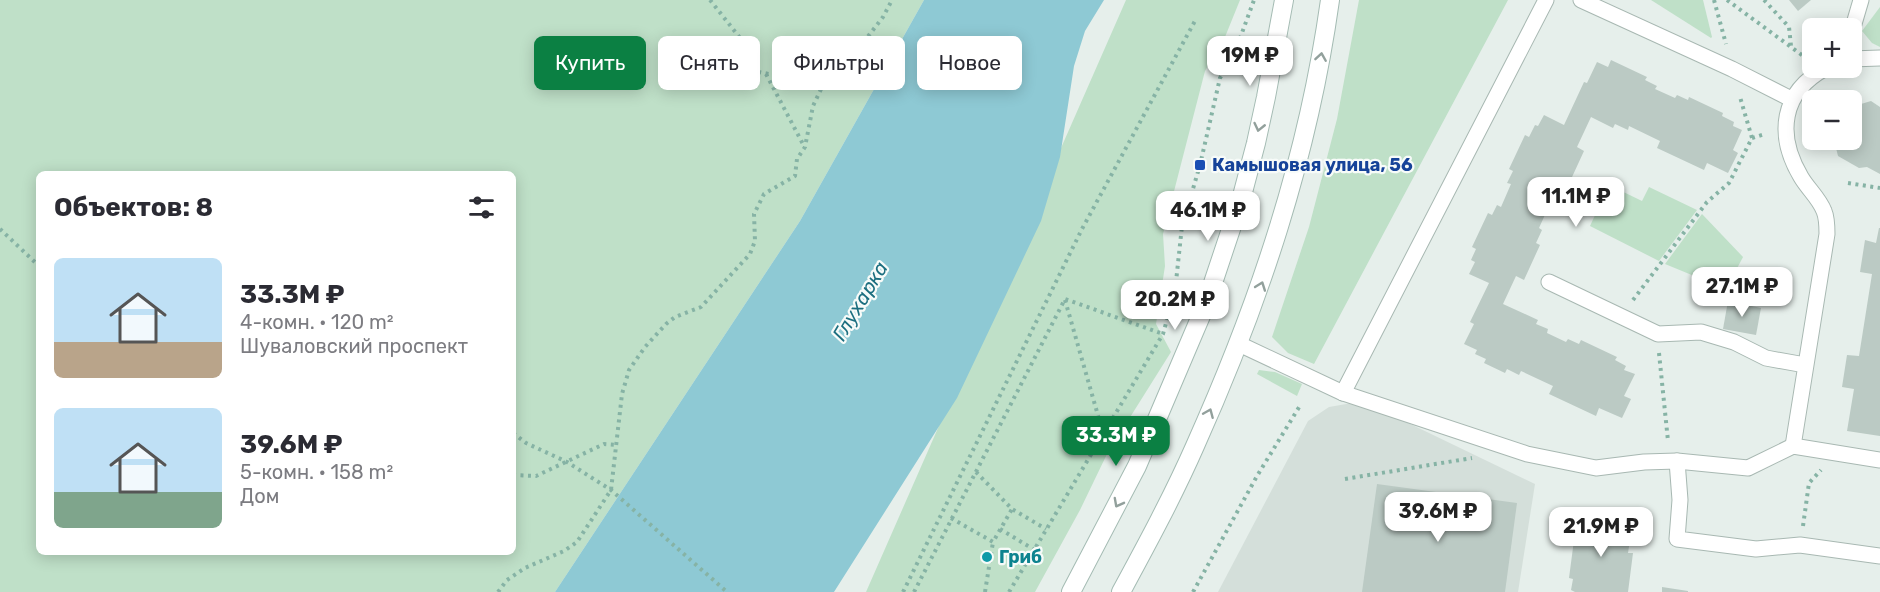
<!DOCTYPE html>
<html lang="ru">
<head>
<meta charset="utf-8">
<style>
	body { margin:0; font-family:Rubik,sans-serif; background:#f7f7f7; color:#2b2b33; height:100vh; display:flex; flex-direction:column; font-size:22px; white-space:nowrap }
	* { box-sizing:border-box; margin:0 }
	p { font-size:20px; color:#7c7c81 }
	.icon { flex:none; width:33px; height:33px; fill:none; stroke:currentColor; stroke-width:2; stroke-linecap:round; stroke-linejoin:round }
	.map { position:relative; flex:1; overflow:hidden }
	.sheet { position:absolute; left:36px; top:171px; width:480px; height:384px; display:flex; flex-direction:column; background:#fff; border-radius:9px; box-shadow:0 3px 15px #0003 }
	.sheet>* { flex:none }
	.banner { position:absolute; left:534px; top:36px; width:570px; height:54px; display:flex; gap:12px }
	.fabs { position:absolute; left:1802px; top:18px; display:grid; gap:12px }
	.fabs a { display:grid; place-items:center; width:60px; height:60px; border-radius:9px; background:#fff; box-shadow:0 3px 15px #0003; font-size:30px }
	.price { position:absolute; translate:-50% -51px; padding:0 14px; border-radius:12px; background:#fff; color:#222; font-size:20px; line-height:39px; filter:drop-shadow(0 2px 3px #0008) }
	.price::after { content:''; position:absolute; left:50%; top:36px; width:18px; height:14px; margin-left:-9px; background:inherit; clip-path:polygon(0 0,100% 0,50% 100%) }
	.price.on { background:#0b8043; color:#fff }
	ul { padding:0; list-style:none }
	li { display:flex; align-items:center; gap:18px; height:150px; padding:0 18px }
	li span { display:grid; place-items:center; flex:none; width:168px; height:120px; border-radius:9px; color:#555 }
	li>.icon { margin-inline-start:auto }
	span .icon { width:72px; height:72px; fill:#fffc; stroke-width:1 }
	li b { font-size:26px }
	h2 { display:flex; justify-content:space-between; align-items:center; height:72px; padding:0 18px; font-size:26px }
	.chip { padding:0 21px; border-radius:9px; background:#fff; box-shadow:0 3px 15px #0003; font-size:21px; line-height:54px }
	.chip.on { background:#0b8043; color:#fff }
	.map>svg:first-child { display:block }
	.built { fill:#d4dfda }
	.green { fill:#bfe0c8; fill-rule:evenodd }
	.water { fill:#8ec9d4 }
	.building { fill:#bbcac4 }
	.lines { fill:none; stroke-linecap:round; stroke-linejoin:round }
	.service-casing { stroke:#a8b8b2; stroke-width:17 }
	.secondary-casing { stroke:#a4bbb3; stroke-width:20 }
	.path { stroke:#86b3a5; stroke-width:4; stroke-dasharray:3 4.5; stroke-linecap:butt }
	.service { stroke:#fff; stroke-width:15 }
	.secondary { stroke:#fff; stroke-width:18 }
	.oneway { stroke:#92a09c }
	.transit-dot { fill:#1a4fb4; stroke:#f7fbf9; stroke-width:2 }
	.culture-dot { fill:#0f9aa8; stroke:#f7fbf9; stroke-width:2 }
	.labels { text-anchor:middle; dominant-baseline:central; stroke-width:4.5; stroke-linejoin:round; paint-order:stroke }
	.transit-label { font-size:18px; font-weight:bold; fill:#164399; stroke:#f7fbf9; text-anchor:start }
	.culture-label { font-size:18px; font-weight:bold; fill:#0d838f; stroke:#f7fbf9; text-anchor:start }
	.water-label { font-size:20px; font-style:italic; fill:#1c6f80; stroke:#f7fbf9 }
</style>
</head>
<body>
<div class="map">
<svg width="1880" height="592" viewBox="0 0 1880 592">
	<rect width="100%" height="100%" fill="#e6efeb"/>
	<polygon class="built" points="1352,403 1373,406 1535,484 1518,592 1218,592 1308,421 1329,407"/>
	<g class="green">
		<path d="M 0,0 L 924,0 L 800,221 L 555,592 L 0,592 ZM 39,174 L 513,174 L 513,552 L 39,552 Z"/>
		<polygon points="1126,0 1240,0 1225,37 1205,71 1163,234 1165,266 1156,324 1171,352 1107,454 1080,510 1035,592 866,592"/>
		<polygon points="1359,0 1508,0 1314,364 1288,353 1272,337 1309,227 1337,119"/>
		<polygon points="1651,0 1703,0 1712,37 1711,38"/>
		<polygon points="1880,7 1880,47 1872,43 1862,31"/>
		<polygon points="1609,185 1642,201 1649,187 1697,210 1659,261 1590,226"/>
		<polygon points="1702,214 1743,257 1726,289 1665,264"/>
		<polygon points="1259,370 1275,372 1302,384 1297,396 1257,374"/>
	</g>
	<polygon class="water" points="924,0 1104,0 1085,31 1074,66 1060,157 1041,221 957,398 834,592 555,592 800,221"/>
	<g class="building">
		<polygon points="1789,0 1811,0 1798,11"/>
		<polygon points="1611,60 1647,77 1645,80 1657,86 1655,89 1675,98 1677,95 1688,100 1689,97 1723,113 1722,116 1734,122 1733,126 1742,130 1733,150 1738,153 1728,173 1707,163 1704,170 1657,148 1660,141 1629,126 1628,130 1615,124 1613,128 1591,117 1577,147 1584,151 1561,201 1553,197 1539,228 1542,230 1536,243 1540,245 1524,280 1516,276 1503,304 1538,320 1536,324 1548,329 1547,333 1566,342 1568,339 1579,344 1581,340 1617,357 1615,360 1626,366 1624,370 1635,374 1624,396 1631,399 1622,418 1599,408 1596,416 1549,394 1553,386 1521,371 1519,375 1507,369 1505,373 1484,363 1486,359 1475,354 1477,350 1464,344 1474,324 1470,322 1489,283 1469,274 1475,262 1471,260 1476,249 1472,247 1488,213 1492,215 1497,205 1501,207 1511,184 1507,183 1513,171 1509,169 1525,135 1529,137 1535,125 1538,126 1544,115 1564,125 1584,82 1587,83 1597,62 1608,67"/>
		<polygon points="1871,101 1880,107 1880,174 1867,167 1859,168 1838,156 1834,140 1851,140 1851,107"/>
		<polygon points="1879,228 1880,228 1880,436 1847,431 1854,389 1842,387 1847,355 1859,356 1872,274 1860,272 1865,240 1876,243"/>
		<polygon points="1728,301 1761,308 1756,335 1723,329"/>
		<polygon points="1377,484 1517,503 1505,592 1362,592"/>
		<polygon points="1585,516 1607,519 1607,524 1627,527 1625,539 1630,540 1628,553 1633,553 1628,592 1575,592 1571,590 1573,579 1569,578 1574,540 1581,542"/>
		<polygon points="1662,587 1688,591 1688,592 1662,592"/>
	</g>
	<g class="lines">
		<defs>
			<g id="service">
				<polyline points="1546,0 1343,393 1527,454 1596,468 1644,462 1677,461 1748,468 1793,446 1880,460"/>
				<polyline points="1581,0 1732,69 1791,99"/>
				<polyline points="1851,34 1861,0"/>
				<polyline points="1851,59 1880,58"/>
				<polyline points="1549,282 1658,334 1701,332 1734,342 1766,358 1805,365"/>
				<polyline points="1239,344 1343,393"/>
				<path d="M 1793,446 L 1827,234 C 1827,227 1827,218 1824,211 C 1819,198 1808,189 1801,177 C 1776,135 1781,92 1826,68"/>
				<polyline points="1677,461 1680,500 1677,539 1756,549 1800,545 1880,556"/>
			</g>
			<g id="secondary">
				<polyline points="1071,592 1137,466 1206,304 1242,196 1256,143 1266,97 1284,0"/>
				<path d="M 1121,592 C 1147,544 1173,496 1195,446 C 1260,301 1308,157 1330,0"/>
			</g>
		</defs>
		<use href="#service" class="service-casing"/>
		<use href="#secondary" class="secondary-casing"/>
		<g class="path">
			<polyline points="710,0 752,53 754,71 774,75 836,64"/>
			<polyline points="1714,0 1726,44"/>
			<polyline points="1727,0 1806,58"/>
			<polyline points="1764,0 1789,27 1791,46"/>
			<polyline points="766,74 804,146"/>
			<polyline points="1752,138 1765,134"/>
			<polyline points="1848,183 1880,188"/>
			<polyline points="0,229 39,266"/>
			<polyline points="1065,300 1103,433"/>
			<polyline points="1633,300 1707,202 1729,183 1752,138 1740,97"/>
			<polyline points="1659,353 1668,441"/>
			<polyline points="513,433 526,443 567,462 611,490 727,592"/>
			<polyline points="976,472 1012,509 1046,529"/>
			<polyline points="513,475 536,476 604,444 618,445"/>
			<polyline points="1345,479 1472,458"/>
			<polyline points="951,518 993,542 1012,509"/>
			<polyline points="1803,526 1809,483 1821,470"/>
			<polyline points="1000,529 1033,549"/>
			<polyline points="498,592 507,580 525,568 564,551 577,542 611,490 622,394 629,370 645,347 666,324 675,317 701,307 750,254 755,241 754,214 764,194 795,176 797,159 805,147 813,106 822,87 837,64 853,46 866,39 883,17 892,0"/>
			<polyline points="903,592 1082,229 1196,19"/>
			<polyline points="914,592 1065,299 1163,334"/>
			<polyline points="985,592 993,542"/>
			<polyline points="1009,592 1163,334 1175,291 1182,226 1200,165 1220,78 1235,52 1254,0"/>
			<polyline points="1193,592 1257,476 1301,404"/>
		</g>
		<use href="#service" class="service"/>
		<use href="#secondary" class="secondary"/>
	</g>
	<defs><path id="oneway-chevron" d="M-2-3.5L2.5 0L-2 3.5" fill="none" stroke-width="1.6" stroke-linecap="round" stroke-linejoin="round" transform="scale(1.5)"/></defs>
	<g class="oneway">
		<use href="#oneway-chevron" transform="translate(1321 57) rotate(-81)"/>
		<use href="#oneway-chevron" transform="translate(1259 127) rotate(103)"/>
		<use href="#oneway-chevron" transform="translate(1261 286) rotate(-70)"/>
		<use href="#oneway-chevron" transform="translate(1209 413) rotate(-67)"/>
		<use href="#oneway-chevron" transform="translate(1118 503) rotate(118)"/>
	</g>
	<rect class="transit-dot" x="1194" y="159" width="12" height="12" rx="3"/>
	<circle class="culture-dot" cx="987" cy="557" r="6"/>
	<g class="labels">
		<g class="transit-label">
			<text x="1212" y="165">Камышовая улица, 56</text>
		</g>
		<g class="culture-label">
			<text x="999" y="557">Гриб</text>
		</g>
		<g class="water-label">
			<text transform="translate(860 301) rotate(-59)">Глухарка</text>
		</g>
	</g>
</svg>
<div class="fabs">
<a>+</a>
<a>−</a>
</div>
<b class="price" style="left:1250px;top:87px">19M ₽</b>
<b class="price" style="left:1576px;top:228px">11.1M ₽</b>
<b class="price" style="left:1208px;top:242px">46.1M ₽</b>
<b class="price" style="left:1742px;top:318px">27.1M ₽</b>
<b class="price" style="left:1175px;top:331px">20.2M ₽</b>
<b class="price on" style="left:1116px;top:467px">33.3M ₽</b>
<b class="price" style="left:1438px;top:543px">39.6M ₽</b>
<b class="price" style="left:1601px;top:558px">21.9M ₽</b>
<div class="banner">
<a class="chip on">Купить</a>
<a class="chip">Снять</a>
<a class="chip">Фильтры</a>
<a class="chip">Новое</a>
</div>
<section class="sheet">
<h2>Объектов: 8<svg class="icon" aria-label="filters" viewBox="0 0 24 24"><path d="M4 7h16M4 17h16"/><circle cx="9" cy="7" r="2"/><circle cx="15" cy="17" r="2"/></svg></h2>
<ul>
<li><span style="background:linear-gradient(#bfe0f5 70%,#b9a48a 0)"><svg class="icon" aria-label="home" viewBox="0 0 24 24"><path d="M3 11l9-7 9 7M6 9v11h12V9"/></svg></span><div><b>33.3M ₽</b><p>4-комн. · 120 m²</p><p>Шуваловский проспект</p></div></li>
<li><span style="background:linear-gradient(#bfe0f5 70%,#7fa58c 0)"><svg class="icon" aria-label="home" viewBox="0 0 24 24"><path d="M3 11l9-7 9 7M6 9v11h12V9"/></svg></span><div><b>39.6M ₽</b><p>5-комн. · 158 m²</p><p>Дом</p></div></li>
</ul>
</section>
</div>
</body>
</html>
